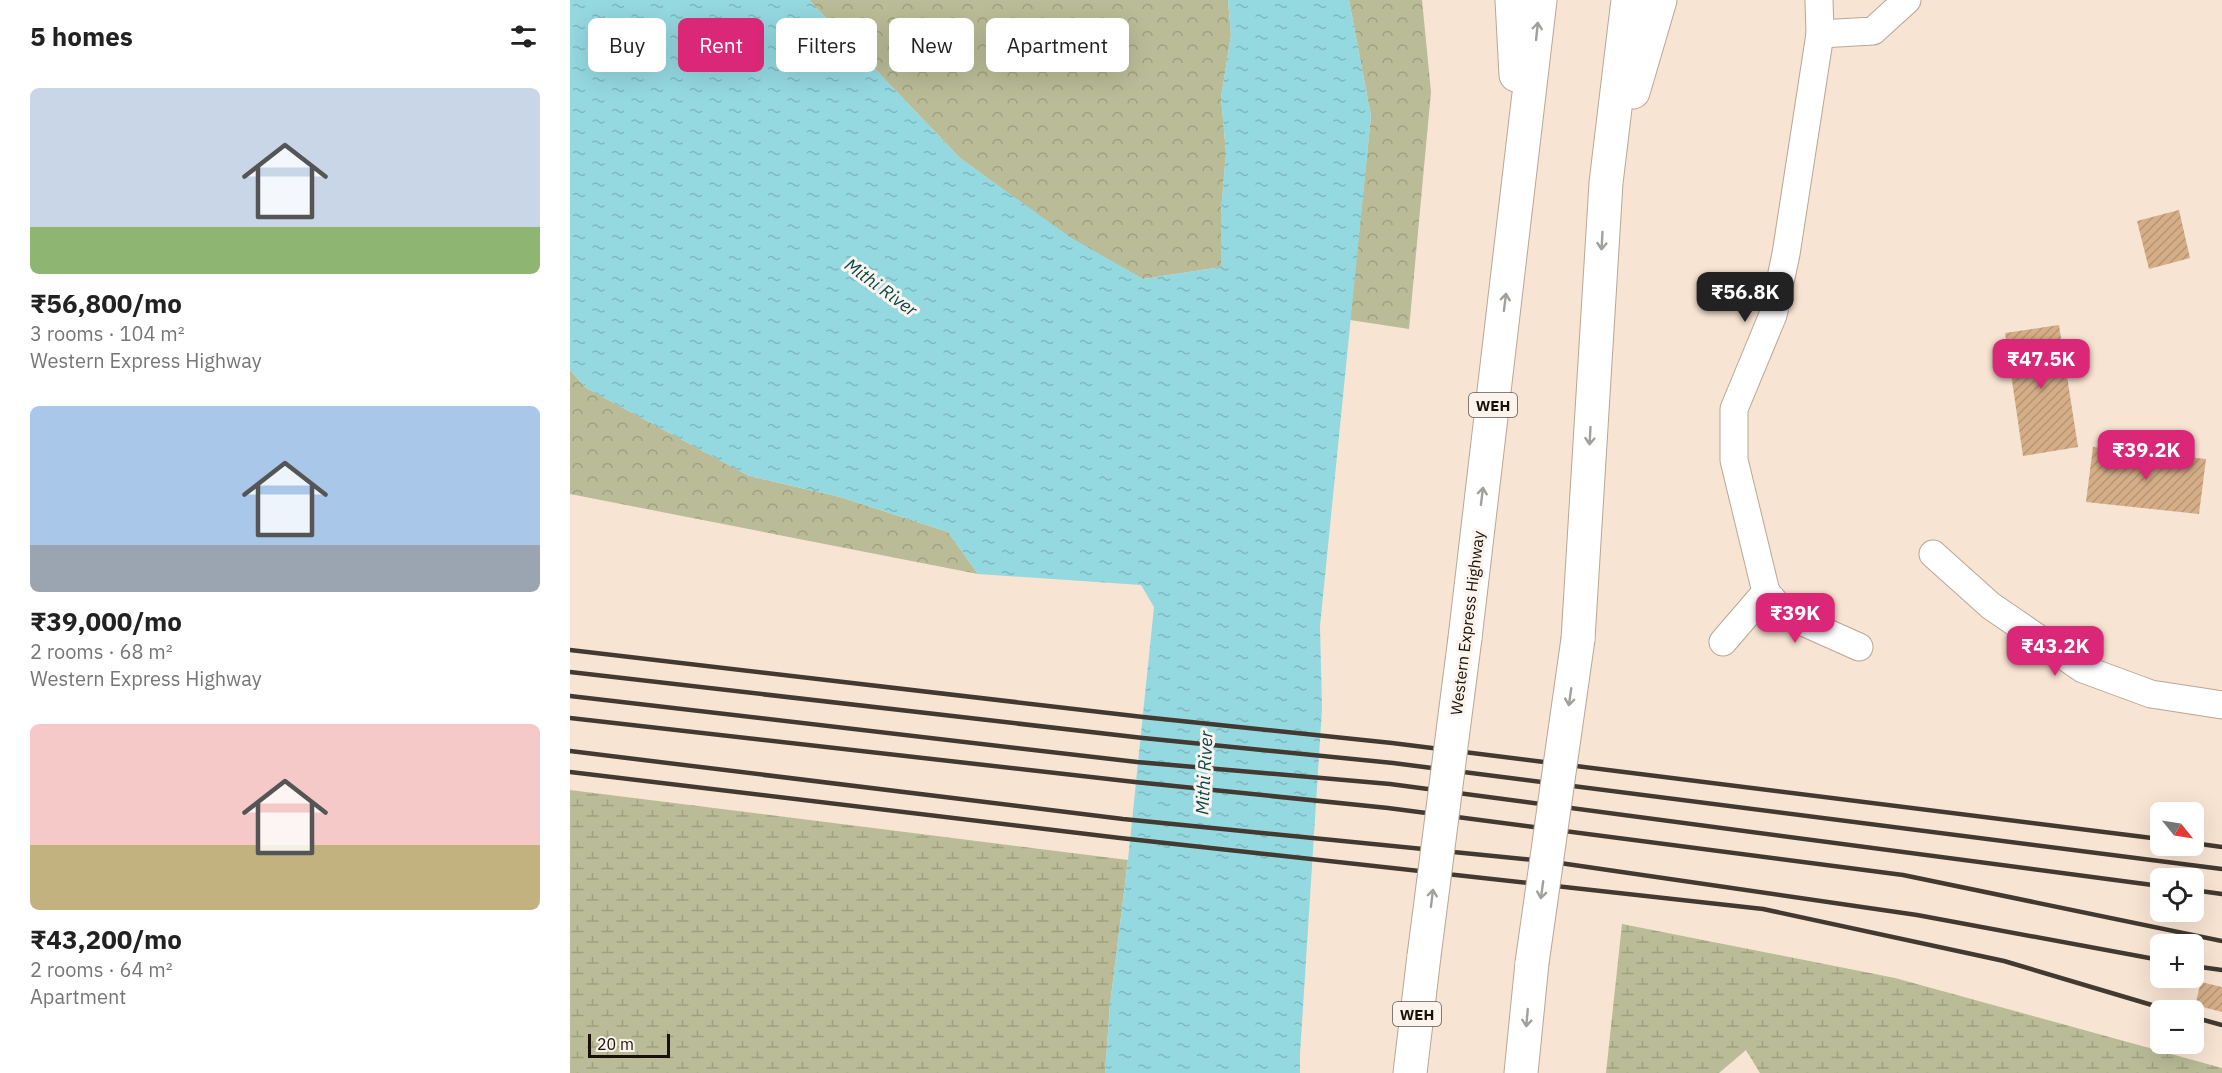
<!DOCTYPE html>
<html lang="en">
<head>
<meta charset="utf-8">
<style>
	body { margin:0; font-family:"IBM Plex Sans",sans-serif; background:#f2f2f2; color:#222; height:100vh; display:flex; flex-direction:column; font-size:22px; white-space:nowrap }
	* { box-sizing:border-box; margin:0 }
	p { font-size:20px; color:#767676 }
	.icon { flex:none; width:33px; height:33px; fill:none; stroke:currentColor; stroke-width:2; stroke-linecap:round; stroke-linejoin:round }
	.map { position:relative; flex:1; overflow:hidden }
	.details { display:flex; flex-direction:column; background:#fff; width:570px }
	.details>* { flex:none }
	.top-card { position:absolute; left:18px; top:18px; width:570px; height:54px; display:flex; gap:12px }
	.needle { width:39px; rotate:120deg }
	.fabs { position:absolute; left:1580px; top:802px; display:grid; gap:12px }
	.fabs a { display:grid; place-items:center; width:54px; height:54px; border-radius:9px; background:#fff; box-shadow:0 6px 24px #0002; font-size:30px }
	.scale { position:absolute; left:18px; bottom:15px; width:82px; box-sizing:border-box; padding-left:6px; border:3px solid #17110a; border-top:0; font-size:16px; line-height:21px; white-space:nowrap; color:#17110a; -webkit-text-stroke:4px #fcf4ec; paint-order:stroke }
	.price { position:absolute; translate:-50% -51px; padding:0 14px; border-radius:12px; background:#db2777; color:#fff; font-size:20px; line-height:39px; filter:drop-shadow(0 2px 3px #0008) }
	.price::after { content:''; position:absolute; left:50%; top:36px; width:18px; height:14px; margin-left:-9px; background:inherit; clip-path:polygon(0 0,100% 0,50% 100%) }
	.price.current { background:#222; color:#fff }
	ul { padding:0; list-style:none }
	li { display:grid; align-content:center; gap:12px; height:318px; padding:0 30px }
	li span { display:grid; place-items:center; height:186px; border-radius:9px; color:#555 }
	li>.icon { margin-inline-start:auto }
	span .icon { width:108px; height:108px; fill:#fffc; stroke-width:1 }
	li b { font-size:26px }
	h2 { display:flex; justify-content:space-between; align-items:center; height:72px; padding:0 30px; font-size:26px }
	.tag { padding:0 21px; border-radius:9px; background:#fff; box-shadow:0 6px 24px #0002; font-size:21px; line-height:54px }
	.tag.current { background:#db2777; color:#fff }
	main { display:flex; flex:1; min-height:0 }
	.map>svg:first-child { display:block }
	.forest { fill:url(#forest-crowns) }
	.wetland { fill:url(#wetland-marsh) }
	.water { fill:url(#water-ripples) }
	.building { fill:url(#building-hatch) }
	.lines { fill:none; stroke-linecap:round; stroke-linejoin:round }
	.minor-casing { stroke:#b9a695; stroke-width:29 }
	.motorway-casing { stroke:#b9a695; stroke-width:35 }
	.minor { stroke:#fff; stroke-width:27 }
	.motorway { stroke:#fff; stroke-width:33 }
	.rail { stroke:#423930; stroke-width:4.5 }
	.motorway-bridge-casing { stroke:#b9a695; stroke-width:35; stroke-linecap:butt }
	.motorway-bridge { stroke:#fff; stroke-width:33 }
	.oneway { stroke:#a2a09d }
	.labels { text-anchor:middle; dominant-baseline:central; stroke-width:6; stroke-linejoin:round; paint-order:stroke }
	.shield { fill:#fcf4ec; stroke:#5c554e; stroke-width:1.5 }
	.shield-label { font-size:15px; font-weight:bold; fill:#17110a }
	.street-label { font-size:16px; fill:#17110a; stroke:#fcf4ec }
	.water-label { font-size:18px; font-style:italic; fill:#06474c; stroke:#fcf4ec }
</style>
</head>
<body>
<main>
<section class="details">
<h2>5 homes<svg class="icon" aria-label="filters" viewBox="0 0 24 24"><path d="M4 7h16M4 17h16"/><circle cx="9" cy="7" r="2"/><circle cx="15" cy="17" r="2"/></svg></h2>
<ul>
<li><span style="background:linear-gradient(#c9d6e8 75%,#8fb573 0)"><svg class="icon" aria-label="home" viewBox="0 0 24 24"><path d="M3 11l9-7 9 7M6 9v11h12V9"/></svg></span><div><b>₹56,800/mo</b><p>3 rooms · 104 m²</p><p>Western Express Highway</p></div></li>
<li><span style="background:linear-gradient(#a9c7e8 75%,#9aa5b1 0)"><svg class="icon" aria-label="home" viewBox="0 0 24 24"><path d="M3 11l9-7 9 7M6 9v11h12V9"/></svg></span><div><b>₹39,000/mo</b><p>2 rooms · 68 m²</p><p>Western Express Highway</p></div></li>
<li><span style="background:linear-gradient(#f6c9c9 65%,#c2b280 0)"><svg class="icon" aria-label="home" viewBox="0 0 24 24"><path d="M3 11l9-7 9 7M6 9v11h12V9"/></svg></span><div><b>₹43,200/mo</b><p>2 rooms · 64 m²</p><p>Apartment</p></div></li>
</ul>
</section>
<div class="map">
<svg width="1652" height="1073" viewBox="0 0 1652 1073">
	<defs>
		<pattern id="forest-crowns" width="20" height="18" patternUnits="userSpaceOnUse" patternTransform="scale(1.5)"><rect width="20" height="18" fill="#b9bc96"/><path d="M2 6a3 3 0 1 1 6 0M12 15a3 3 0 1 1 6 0" fill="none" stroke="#9ea180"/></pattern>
		<pattern id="wetland-marsh" width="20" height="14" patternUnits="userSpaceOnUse" patternTransform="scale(1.5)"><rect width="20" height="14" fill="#b9bc96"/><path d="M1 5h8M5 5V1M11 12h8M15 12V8" fill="none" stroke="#9ea180"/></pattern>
		<pattern id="water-ripples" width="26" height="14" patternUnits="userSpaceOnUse" patternTransform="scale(1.5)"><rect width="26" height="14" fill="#94d8e0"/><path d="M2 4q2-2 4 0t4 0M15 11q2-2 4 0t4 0" fill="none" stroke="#7fb8bf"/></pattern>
		<pattern id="building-hatch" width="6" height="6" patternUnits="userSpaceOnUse" patternTransform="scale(1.5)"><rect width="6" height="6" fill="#d5ae88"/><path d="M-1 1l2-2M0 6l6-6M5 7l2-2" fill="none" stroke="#b69574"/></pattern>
	</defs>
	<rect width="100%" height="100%" fill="#f8e4d2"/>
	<g class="forest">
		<polygon points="239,0 658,0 661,35 651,97 656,153 651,212 651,267 573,279 500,238 390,158"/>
		<polygon points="779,0 852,0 861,92 839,329 780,320 801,116"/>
		<polygon points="0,370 16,388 179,476 270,497 378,532 408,574 0,494"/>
	</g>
	<g class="wetland">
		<polygon points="0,790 558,860 540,1005 535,1073 0,1073"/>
		<polygon points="1052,924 1325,978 1652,1068 1652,1073 1190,1073 1176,1050 1149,1073 1036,1073"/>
	</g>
	<polygon class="water" points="0,0 239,0 390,158 500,237 573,279 651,267 651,212 656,153 651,97 661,35 658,0 779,0 801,116 750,626 752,709 730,1054 730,1073 535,1073 540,1005 558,860 584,607 571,585 408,574 378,532 270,497 179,476 16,388 0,370"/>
	<g class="building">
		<polygon points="1609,210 1620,258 1579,269 1567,221"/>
		<polygon points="1489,325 1508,447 1453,456 1435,333"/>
		<polygon points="1523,447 1636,459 1629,514 1516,502"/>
		<polygon points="1631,982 1652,987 1652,1012 1625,1005"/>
	</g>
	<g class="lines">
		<defs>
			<g id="minor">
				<polyline points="1250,34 1303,31 1337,0"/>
				<polyline points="1363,554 1421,606 1513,669 1581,694 1652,705"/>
				<polyline points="1196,592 1215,614 1289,647"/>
				<polyline points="1153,642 1196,592 1164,460 1164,409 1203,315 1216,254 1250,34 1249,0"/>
			</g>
			<g id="motorway">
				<polyline points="942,0 946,75"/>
				<polyline points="1063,92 1090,0"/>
				<polyline points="895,638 970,0"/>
				<polyline points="1008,639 1036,183 1058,0"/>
				<polyline points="840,1073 854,956"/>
				<polyline points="951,1073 962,963"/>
			</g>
		</defs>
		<use href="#minor" class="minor-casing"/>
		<use href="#motorway" class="motorway-casing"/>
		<use href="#minor" class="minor"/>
		<use href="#motorway" class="motorway"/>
		<g class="rail">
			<polyline points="0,650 573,717 822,743 1590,839"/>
			<polyline points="0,672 573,738 823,763 1652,869"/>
			<polyline points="0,696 567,762 820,784 1590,886"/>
			<polyline points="0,718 565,782 818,808 1333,875 1652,941"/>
			<polyline points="0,751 553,819 983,862 1347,915 1590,960"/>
			<polyline points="0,772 550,838 1193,909 1434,961 1602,1011"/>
			<polyline points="1623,843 1652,847"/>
			<polyline points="1623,890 1652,894"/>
			<polyline points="1623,966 1652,970"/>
			<polyline points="1623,1017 1652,1025"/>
		</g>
		<defs>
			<g id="motorway-bridge">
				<polyline points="854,956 895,638"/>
				<polyline points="962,963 1008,639"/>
			</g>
		</defs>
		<use href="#motorway-bridge" class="motorway-bridge-casing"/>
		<use href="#motorway-bridge" class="motorway-bridge"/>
	</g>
	<defs><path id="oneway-shaft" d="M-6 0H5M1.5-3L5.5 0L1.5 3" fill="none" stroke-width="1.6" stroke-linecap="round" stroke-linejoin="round" transform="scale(1.5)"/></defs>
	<g class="oneway">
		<use href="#oneway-shaft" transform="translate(967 31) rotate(-84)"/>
		<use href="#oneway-shaft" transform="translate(1032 241) rotate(93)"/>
		<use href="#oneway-shaft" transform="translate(935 302) rotate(-83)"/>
		<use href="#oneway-shaft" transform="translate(1020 436) rotate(93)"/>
		<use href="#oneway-shaft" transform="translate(912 496) rotate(-83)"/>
		<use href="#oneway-shaft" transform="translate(1000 697) rotate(98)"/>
		<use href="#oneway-shaft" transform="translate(972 890) rotate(98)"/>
		<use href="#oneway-shaft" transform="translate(862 898) rotate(-83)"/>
		<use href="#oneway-shaft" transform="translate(957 1018) rotate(95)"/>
	</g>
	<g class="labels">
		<g class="shield">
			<rect x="899" y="393" width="48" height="24" rx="4.5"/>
			<rect x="823" y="1002" width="48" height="24" rx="4.5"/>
		</g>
		<g class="shield-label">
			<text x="923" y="405">WEH</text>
			<text x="847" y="1014">WEH</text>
		</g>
		<g class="street-label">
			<text transform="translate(897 623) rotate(-83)">Western Express Highway</text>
		</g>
		<g class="water-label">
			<text transform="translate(311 287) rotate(36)">Mithi River</text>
			<text transform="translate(634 773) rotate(-87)">Mithi River</text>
		</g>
	</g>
</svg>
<div class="fabs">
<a><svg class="needle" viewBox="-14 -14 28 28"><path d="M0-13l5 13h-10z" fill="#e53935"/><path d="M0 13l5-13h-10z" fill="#767676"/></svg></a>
<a><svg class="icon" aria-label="locate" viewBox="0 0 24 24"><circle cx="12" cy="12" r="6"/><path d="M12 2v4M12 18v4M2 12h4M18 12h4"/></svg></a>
<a>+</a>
<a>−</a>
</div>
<div class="scale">20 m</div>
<b class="price current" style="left:1175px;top:323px">₹56.8K</b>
<b class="price" style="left:1471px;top:390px">₹47.5K</b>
<b class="price" style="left:1576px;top:481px">₹39.2K</b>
<b class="price" style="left:1225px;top:644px">₹39K</b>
<b class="price" style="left:1485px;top:677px">₹43.2K</b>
<div class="top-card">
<a class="tag">Buy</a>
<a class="tag current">Rent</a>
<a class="tag">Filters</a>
<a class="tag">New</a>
<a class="tag">Apartment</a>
</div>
</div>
</main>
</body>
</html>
